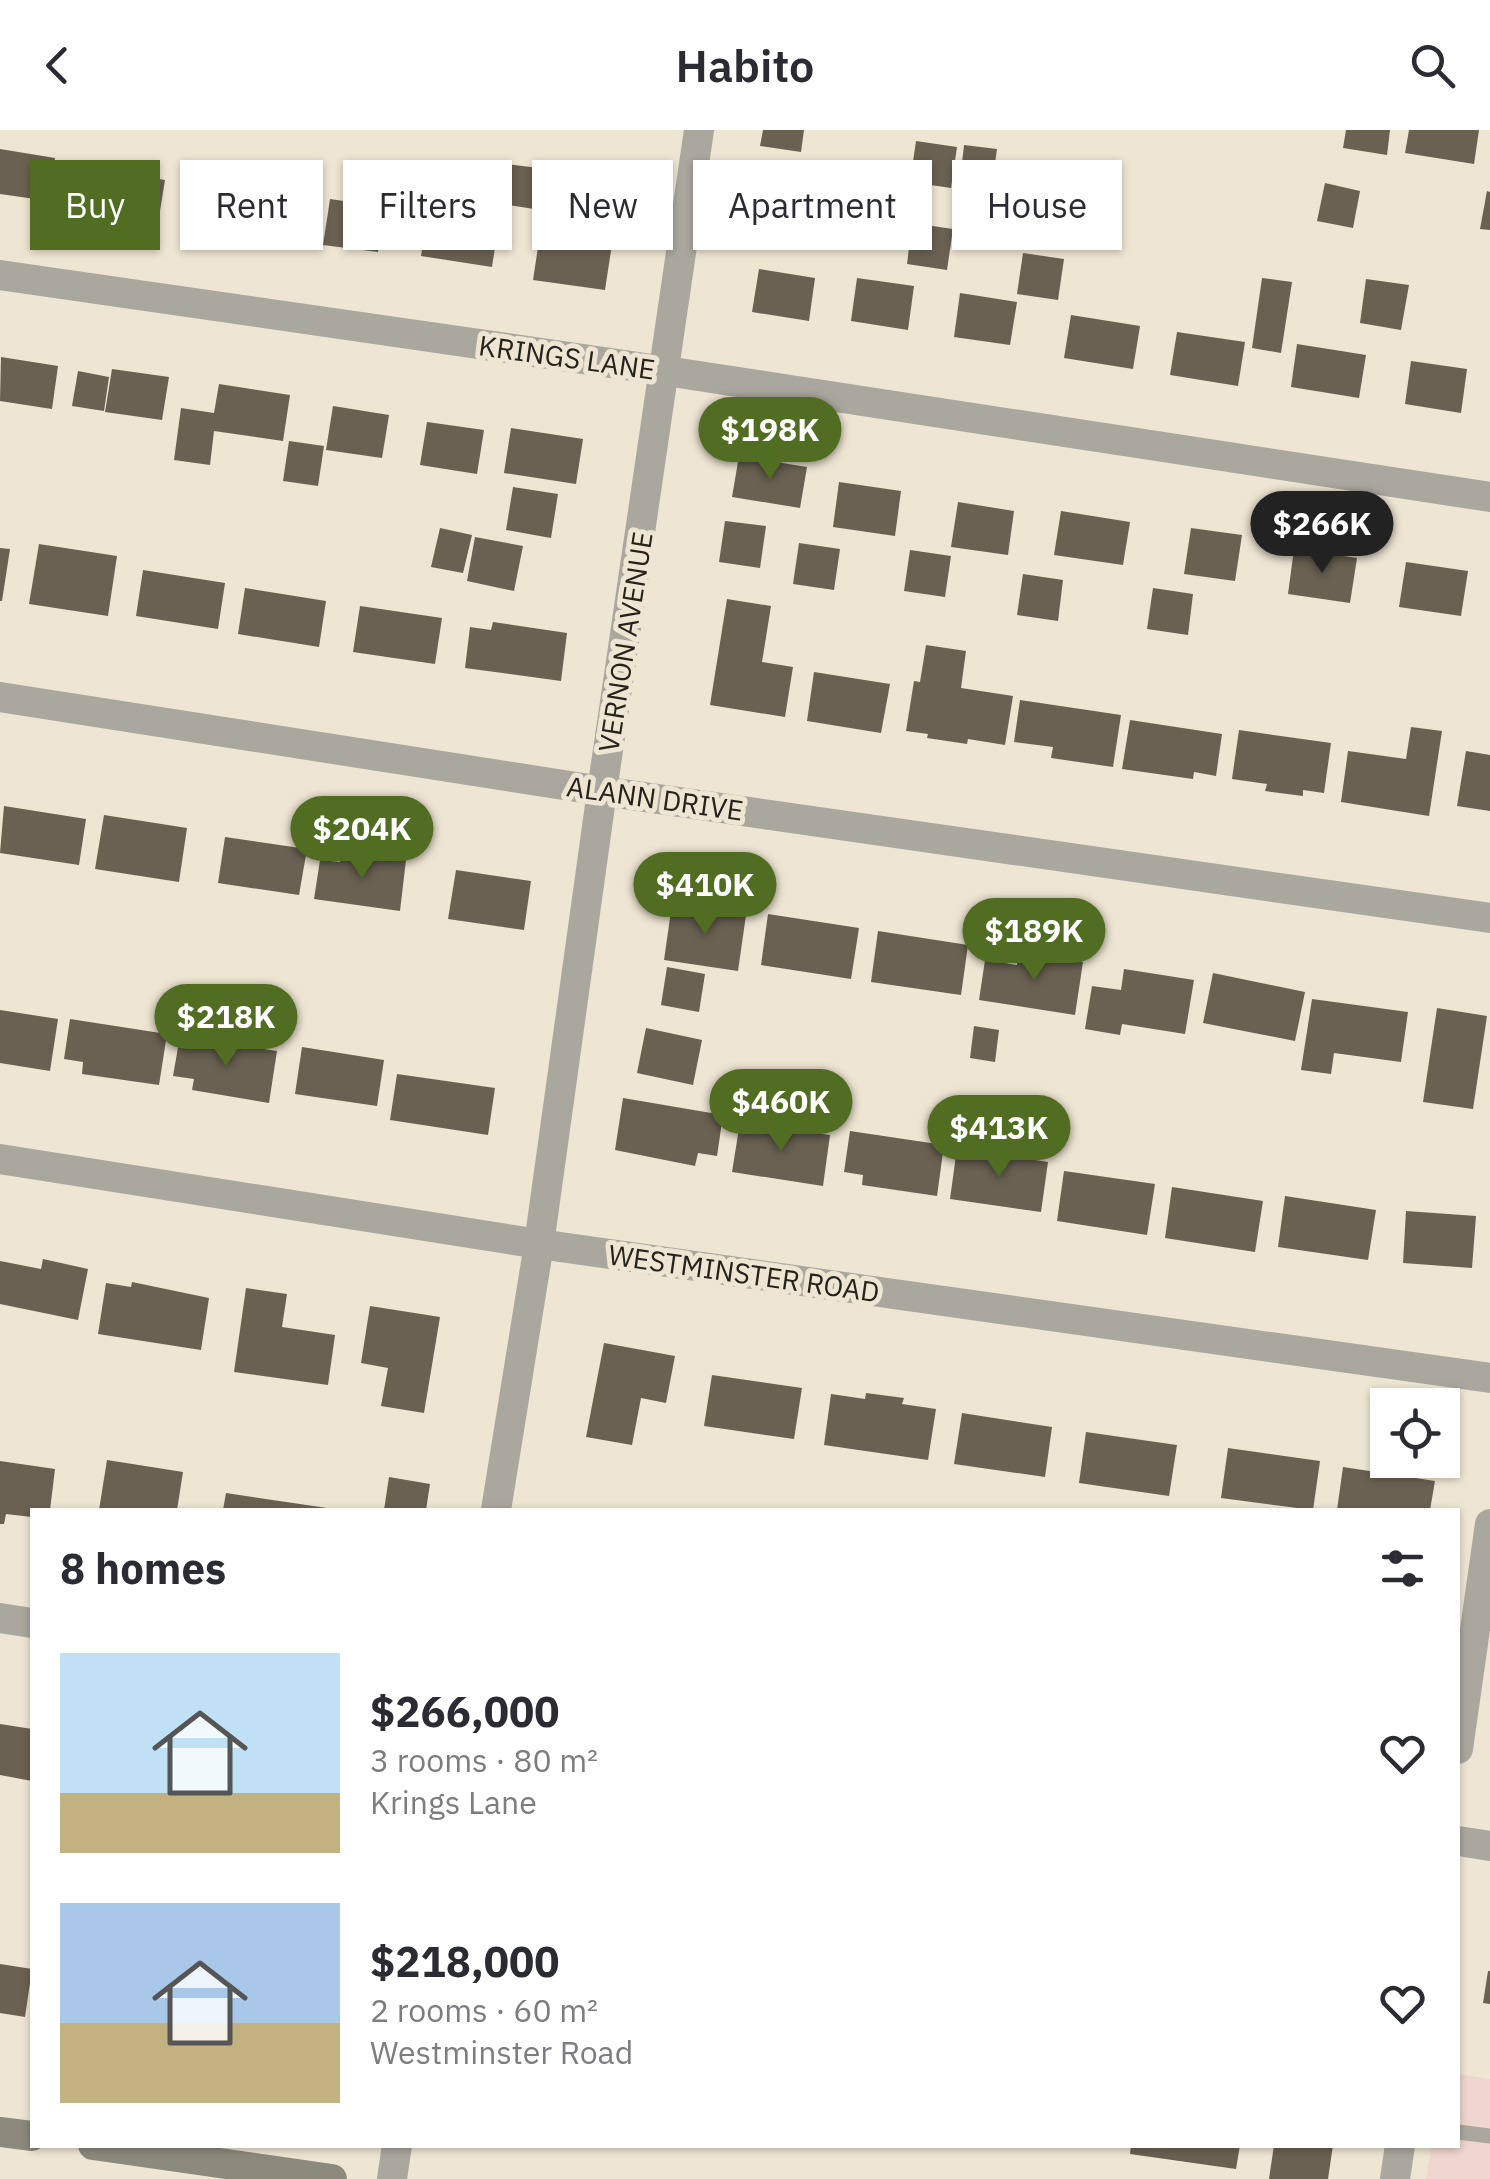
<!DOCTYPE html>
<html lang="en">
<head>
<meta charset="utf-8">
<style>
	body { margin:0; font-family:"IBM Plex Sans",sans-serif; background:#f2f2f3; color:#2b2b33; height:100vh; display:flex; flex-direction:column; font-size:38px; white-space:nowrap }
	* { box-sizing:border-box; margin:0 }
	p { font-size:32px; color:#7c7c81 }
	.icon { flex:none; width:55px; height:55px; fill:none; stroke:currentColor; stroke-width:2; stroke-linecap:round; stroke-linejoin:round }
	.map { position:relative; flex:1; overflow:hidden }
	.details { position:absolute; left:30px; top:1378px; width:1430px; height:640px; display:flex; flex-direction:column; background:#fff; border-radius:0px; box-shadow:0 2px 8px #0004 }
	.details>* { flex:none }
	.banner { position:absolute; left:30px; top:30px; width:1430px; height:90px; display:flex; gap:20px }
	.fabs { position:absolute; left:1370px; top:1258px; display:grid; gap:20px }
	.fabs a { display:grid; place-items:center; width:90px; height:90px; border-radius:0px; background:#fff; box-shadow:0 2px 8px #0004; font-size:50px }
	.price { position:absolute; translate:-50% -85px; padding:0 22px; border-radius:35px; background:#506d21; color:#fff; font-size:32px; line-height:65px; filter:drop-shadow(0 2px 5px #0008) }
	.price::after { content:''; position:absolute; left:50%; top:60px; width:30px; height:22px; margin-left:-15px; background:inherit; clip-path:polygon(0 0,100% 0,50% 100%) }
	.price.active { background:#222; color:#fff }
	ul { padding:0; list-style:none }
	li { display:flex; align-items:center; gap:30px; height:250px; padding:0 30px }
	li span { display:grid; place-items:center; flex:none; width:280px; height:200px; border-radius:0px; color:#555 }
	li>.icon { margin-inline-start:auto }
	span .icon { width:120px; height:120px; fill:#fffc; stroke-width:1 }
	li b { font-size:42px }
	h2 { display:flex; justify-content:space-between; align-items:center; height:120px; padding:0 30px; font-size:42px }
	.pill { padding:0 35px; border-radius:0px; background:#fff; box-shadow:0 2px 8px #0004; font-size:35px; line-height:90px }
	.pill.active { background:#506d21; color:#fff }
	header { display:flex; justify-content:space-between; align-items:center; height:130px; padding:0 30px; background:#fff; font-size:45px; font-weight:600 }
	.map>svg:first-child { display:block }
	.commercial { fill:#efd6cf }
	.building { fill:#6a6152 }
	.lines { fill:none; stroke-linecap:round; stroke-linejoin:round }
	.lane { stroke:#aaa79f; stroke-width:15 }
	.street { stroke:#aaa79f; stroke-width:30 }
	.secondary { stroke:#8c897d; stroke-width:30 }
	.labels { text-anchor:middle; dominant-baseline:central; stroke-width:10; stroke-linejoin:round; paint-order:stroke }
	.street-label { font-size:28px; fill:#26231c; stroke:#efe5d3 }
</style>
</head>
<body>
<header><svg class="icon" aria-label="back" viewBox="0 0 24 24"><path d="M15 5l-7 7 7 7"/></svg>Habito<svg class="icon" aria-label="search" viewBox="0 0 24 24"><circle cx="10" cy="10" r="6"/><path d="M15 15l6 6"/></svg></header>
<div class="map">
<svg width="1490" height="2049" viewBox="0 0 1490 2049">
	<rect width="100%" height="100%" fill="#efe5d3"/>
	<polygon class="commercial" points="1458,1944 1490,1949 1490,2049 1426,2049 1432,2015 1458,2015"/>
	<g class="building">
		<polygon points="763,0 804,0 801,22 760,16"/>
		<polygon points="1346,0 1390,0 1387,25 1343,18"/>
		<polygon points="1409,0 1479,0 1474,34 1405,23"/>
		<polygon points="916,11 957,17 951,58 910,52"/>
		<polygon points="964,15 997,19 992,55 960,51"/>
		<polygon points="0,19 55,28 49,71 0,64"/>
		<polygon points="402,30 428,34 422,75 396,71"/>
		<polygon points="582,31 627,38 620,83 575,77"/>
		<polygon points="507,34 547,39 541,80 501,74"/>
		<polygon points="108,41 165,50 158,93 102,85"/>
		<polygon points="1325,53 1360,61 1353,98 1317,91"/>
		<polygon points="219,57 276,65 270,108 212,100"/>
		<polygon points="787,60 822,65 815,117 779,111"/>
		<polygon points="1487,61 1490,62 1490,100 1480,99"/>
		<polygon points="330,69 385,77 378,122 323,115"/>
		<polygon points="428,81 499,91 492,137 421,126"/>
		<polygon points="912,93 953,99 947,140 907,134"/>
		<polygon points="540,104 612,114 605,160 533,150"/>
		<polygon points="1023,123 1064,129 1058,170 1017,164"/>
		<polygon points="759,139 815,148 809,191 752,182"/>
		<polygon points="857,148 914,156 908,200 851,191"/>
		<polygon points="1262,148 1292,152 1281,223 1252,218"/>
		<polygon points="1366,149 1409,155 1401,200 1360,193"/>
		<polygon points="960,163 1017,172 1010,215 954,207"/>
		<polygon points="1071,185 1140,196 1133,239 1064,228"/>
		<polygon points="1177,202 1245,212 1238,256 1170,245"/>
		<polygon points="1297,214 1366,225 1359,268 1291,257"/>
		<polygon points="1,227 58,236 52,279 0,271"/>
		<polygon points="1411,231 1467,239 1461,283 1405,274"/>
		<polygon points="112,239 169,247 162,290 105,282"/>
		<polygon points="78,241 109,247 104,281 72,276"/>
		<polygon points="219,254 290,265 283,311 214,301 210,335 174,330 181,278 214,283"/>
		<polygon points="333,276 389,285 382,328 326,320"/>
		<polygon points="427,292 484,300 477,344 420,335"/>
		<polygon points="511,298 583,309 576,354 504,343"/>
		<polygon points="289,311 324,316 318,356 283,351"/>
		<polygon points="739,326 807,337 800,378 732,367"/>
		<polygon points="839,352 901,361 895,406 833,397"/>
		<polygon points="513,357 558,364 551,408 506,400"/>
		<polygon points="958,372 1014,381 1008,425 951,417"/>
		<polygon points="1061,381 1130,392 1123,435 1054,425"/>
		<polygon points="725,391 766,396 760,438 719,432"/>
		<polygon points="440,398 472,405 463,443 431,437"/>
		<polygon points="1191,398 1242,405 1235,451 1184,444"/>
		<polygon points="475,407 523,416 514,461 467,451"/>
		<polygon points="799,413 840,419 834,460 793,454"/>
		<polygon points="39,414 117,426 108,486 29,474"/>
		<polygon points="0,418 10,419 2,471 0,471"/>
		<polygon points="1294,419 1357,428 1350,473 1288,464"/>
		<polygon points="910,420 951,426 945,467 904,461"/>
		<polygon points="1406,432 1468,441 1461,486 1399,477"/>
		<polygon points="143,440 225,453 218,499 136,486"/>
		<polygon points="1023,444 1063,450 1058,491 1017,485"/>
		<polygon points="245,458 326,471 319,517 238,504"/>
		<polygon points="1153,458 1193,464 1188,505 1147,499"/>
		<polygon points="727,469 771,476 762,532 793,537 785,587 710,575"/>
		<polygon points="360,476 442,488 435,534 353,522"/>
		<polygon points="493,492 567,503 561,551 465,538 470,497 491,500"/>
		<polygon points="926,515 966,521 961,558 1013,566 1005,615 968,609 967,614 927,608 928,604 906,601 914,551 920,552"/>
		<polygon points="814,542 890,554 881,603 807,591"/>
		<polygon points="1020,570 1121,585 1113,637 1051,628 1053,617 1014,612"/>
		<polygon points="1130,590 1222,604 1216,646 1194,642 1193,649 1122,639"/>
		<polygon points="1411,597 1442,601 1429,686 1341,672 1348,621 1406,629"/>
		<polygon points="1239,600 1331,613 1324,663 1303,660 1303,666 1265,661 1267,654 1232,649"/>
		<polygon points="1466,621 1490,625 1490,681 1457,676"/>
		<polygon points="4,676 86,689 79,735 0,723"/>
		<polygon points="104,685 187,698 179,752 95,739"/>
		<polygon points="225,707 307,719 299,765 218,753"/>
		<polygon points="342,721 406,730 400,781 314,769 320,730 340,732"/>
		<polygon points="456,740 531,751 524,800 448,789"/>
		<polygon points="672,774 746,785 738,841 664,830"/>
		<polygon points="768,784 859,798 851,849 761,835"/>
		<polygon points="878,801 968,815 961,865 871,852"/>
		<polygon points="1018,822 1083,832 1075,885 979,870 985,830 1017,835"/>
		<polygon points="667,837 705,844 699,882 661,875"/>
		<polygon points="1124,839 1194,850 1185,904 1122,894 1120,905 1085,899 1092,856 1121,860"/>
		<polygon points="1213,843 1305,862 1295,911 1203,893"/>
		<polygon points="1312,869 1408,882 1401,932 1334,923 1331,944 1301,940"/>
		<polygon points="1437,878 1487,886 1473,979 1423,972"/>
		<polygon points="0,880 58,889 50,941 0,933"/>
		<polygon points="70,889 167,904 159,955 82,944 83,932 64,929"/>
		<polygon points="974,896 999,900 995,932 970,928"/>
		<polygon points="646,898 702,910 693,955 637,943"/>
		<polygon points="180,906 277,921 269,973 192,960 194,949 173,946"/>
		<polygon points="302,917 384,930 377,976 295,964"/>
		<polygon points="397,944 495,958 488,1005 390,990"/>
		<polygon points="623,968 723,985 717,1026 698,1023 695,1036 615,1020"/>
		<polygon points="740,992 830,1005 823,1056 732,1042"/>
		<polygon points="850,1001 944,1015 937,1066 862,1055 863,1045 844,1042"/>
		<polygon points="957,1018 1048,1032 1041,1082 950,1069"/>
		<polygon points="1064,1041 1155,1054 1147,1105 1057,1091"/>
		<polygon points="1172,1057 1263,1071 1255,1122 1165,1108"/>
		<polygon points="1285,1066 1376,1080 1368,1130 1278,1117"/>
		<polygon points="1406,1081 1476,1086 1472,1138 1403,1133"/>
		<polygon points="43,1129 88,1139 78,1190 0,1174 0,1131 41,1139"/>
		<polygon points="132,1152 209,1168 201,1220 98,1204 106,1153 131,1157"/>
		<polygon points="246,1158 287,1164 282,1197 335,1205 328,1255 234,1242"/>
		<polygon points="370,1176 440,1187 424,1283 381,1276 388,1238 361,1233"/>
		<polygon points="604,1213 675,1226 666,1273 641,1268 632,1315 586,1307"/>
		<polygon points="712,1245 802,1258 794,1309 704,1296"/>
		<polygon points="866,1263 904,1268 902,1274 936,1279 928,1330 824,1315 831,1264 865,1269"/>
		<polygon points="962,1283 1052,1297 1045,1347 954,1334"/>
		<polygon points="1086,1302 1177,1315 1169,1366 1079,1353"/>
		<polygon points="1228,1318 1320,1331 1313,1380 1221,1368"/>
		<polygon points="107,1330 183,1342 177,1380 99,1380"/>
		<polygon points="0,1331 55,1339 50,1380 32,1380 32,1387 6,1384 4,1394 0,1394"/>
		<polygon points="1343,1337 1435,1351 1430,1380 1337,1380"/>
		<polygon points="389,1347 430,1354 426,1380 384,1380"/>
		<polygon points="226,1363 327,1378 327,1380 223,1380"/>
		<polygon points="0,1594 32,1599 32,1651 0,1645"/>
		<polygon points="0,1834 32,1839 25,1887 0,1883"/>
		<polygon points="1488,1841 1490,1841 1490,1874 1483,1873"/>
		<polygon points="1131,2015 1240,2015 1236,2039 1130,2024"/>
		<polygon points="1274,2015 1333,2015 1328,2049 1269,2049"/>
	</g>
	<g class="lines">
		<polyline class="lane" points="1458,2002 1490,2006"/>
		<g class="street">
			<polyline points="0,145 666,241 1490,367"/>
			<polyline points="0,567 602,661 1490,788"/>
			<polyline points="0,1029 539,1114 1490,1248"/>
			<polyline points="496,1380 539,1114 602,661 699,0"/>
			<polyline points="0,1488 32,1493"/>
			<polyline points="1458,1619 1490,1394"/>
			<polyline points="1458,1711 1490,1716"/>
			<polyline points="392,2049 397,2015"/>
			<polyline points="1395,2049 1400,2015"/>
		</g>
		<g class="secondary">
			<polyline points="0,2002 32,2006"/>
			<polyline points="93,2015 332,2049"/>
		</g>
	</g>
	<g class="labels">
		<g class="street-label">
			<text transform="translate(567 227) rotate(8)">KRINGS LANE</text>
			<text transform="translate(625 512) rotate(-81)">VERNON AVENUE</text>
			<text transform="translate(655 668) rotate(8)">ALANN DRIVE</text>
			<text transform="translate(744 1143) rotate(8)">WESTMINSTER ROAD</text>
		</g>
	</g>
</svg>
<div class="fabs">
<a><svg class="icon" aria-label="locate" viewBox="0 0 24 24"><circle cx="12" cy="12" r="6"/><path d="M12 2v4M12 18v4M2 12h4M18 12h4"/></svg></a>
</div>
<b class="price" style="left:770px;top:352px">$198K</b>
<b class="price active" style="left:1322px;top:446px">$266K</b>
<b class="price" style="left:362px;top:751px">$204K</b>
<b class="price" style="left:705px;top:807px">$410K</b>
<b class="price" style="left:1034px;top:853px">$189K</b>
<b class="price" style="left:226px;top:939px">$218K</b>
<b class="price" style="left:781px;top:1024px">$460K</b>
<b class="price" style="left:999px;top:1050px">$413K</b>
<div class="banner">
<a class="pill active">Buy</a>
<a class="pill">Rent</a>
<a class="pill">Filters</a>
<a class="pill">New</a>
<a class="pill">Apartment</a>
<a class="pill">House</a>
</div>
<section class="details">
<h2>8 homes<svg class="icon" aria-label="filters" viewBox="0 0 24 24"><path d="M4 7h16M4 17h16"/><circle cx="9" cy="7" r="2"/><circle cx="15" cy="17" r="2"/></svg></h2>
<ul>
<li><span style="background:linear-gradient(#bfe0f5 70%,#c2b280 0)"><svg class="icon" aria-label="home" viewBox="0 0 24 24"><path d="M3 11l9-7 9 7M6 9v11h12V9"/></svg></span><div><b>$266,000</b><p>3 rooms · 80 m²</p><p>Krings Lane</p></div><svg class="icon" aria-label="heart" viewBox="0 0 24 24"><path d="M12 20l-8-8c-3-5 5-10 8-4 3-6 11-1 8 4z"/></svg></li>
<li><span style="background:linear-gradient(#a9c7e8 60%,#c2b280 0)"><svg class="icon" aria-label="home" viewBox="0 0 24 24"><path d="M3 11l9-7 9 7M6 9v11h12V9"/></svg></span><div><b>$218,000</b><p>2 rooms · 60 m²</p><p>Westminster Road</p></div><svg class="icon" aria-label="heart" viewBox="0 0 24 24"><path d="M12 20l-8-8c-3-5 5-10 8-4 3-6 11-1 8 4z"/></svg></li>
</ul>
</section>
</div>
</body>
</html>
